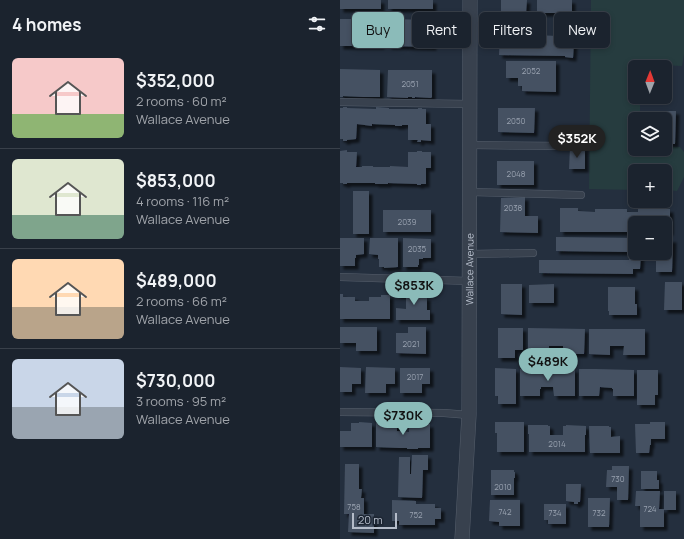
<!DOCTYPE html>
<html lang="en">
<head>
<meta charset="utf-8">
<style>
	body { margin:0; font-family:Manrope,sans-serif; background:#282f3a; color:#f1f3f6; height:100vh; display:flex; flex-direction:column; font-size:15px; white-space:nowrap }
	* { box-sizing:border-box; margin:0 }
	p { font-size:13px; color:#a0a4aa }
	.icon { flex:none; width:22px; height:22px; fill:none; stroke:currentColor; stroke-width:2; stroke-linecap:round; stroke-linejoin:round }
	.map { position:relative; flex:1; overflow:hidden }
	.panel { display:flex; flex-direction:column; background:#1b232e; width:340px }
	.panel>* { flex:none }
	.hud { position:absolute; left:12px; top:12px; width:272px; height:36px; display:flex; gap:8px }
	.needle { width:26px; rotate:1deg }
	.buttons { position:absolute; left:288px; top:60px; display:grid; gap:8px }
	.buttons a { display:grid; place-items:center; width:44px; height:44px; border-radius:6px; background:#1b232e; box-shadow:0 2px 6px #0003,0 0 0 1px #39404a; font-size:20px }
	.scale { position:absolute; left:12px; bottom:10px; width:45px; box-sizing:border-box; padding-left:4px; border:2px solid #b4bcc9; border-top:0; font-size:11px; line-height:14px; white-space:nowrap; color:#b4bcc9; -webkit-text-stroke:3px #1d2633; paint-order:stroke }
	.price { position:absolute; translate:-50% -34px; padding:0 9px; border-radius:14px; background:#8bbbb9; color:#111; font-size:13px; line-height:26px; filter:drop-shadow(0 1px 2px #0008) }
	.price::after { content:''; position:absolute; left:50%; top:24px; width:12px; height:9px; margin-left:-6px; background:inherit; clip-path:polygon(0 0,100% 0,50% 100%) }
	.price.selected { background:#222; color:#fff }
	ul { padding:0; list-style:none }
	li { display:flex; align-items:center; gap:12px; height:100px; padding:0 12px }
	li+li { border-top:1px solid #39404a }
	li span { display:grid; place-items:center; flex:none; width:112px; height:80px; border-radius:6px; color:#555 }
	li>.icon { margin-inline-start:auto }
	span .icon { width:48px; height:48px; fill:#fffc; stroke-width:1 }
	li b { font-size:17px }
	h2 { display:flex; justify-content:space-between; align-items:center; height:48px; padding:0 12px; font-size:17px }
	.pill { padding:0 14px; border-radius:6px; background:#1b232e; box-shadow:0 2px 6px #0003,0 0 0 1px #39404a; font-size:14px; line-height:36px }
	.pill.selected { background:#8bbbb9; color:#111 }
	main { display:flex; flex:1; min-height:0 }
	.map>svg:first-child { display:block }
	.green { fill:#263c3f }
	.building { fill:#455162; filter:url(#shadow) }
	.lines { fill:none; stroke-linecap:round; stroke-linejoin:round }
	.lane-casing { stroke:#565f6c; stroke-width:8 }
	.street-casing { stroke:#565f6c; stroke-width:15 }
	.lane { stroke:#38414e; stroke-width:7 }
	.street { stroke:#38414e; stroke-width:14 }
	.labels { text-anchor:middle; dominant-baseline:central; stroke-width:3; stroke-linejoin:round; paint-order:stroke }
	.number-label { font-size:8px; fill:#98a1af }
	.street-label { font-size:10px; fill:#b4bcc9; stroke:#1d2633 }
</style>
</head>
<body>
<main>
<section class="panel">
<h2>4 homes<svg class="icon" aria-label="filters" viewBox="0 0 24 24"><path d="M4 7h16M4 17h16"/><circle cx="9" cy="7" r="2"/><circle cx="15" cy="17" r="2"/></svg></h2>
<ul>
<li><span style="background:linear-gradient(#f6c9c9 70%,#8fb573 0)"><svg class="icon" aria-label="home" viewBox="0 0 24 24"><path d="M3 11l9-7 9 7M6 9v11h12V9"/></svg></span><div><b>$352,000</b><p>2 rooms · 60 m²</p><p>Wallace Avenue</p></div></li>
<li><span style="background:linear-gradient(#dfe7d0 70%,#7fa58c 0)"><svg class="icon" aria-label="home" viewBox="0 0 24 24"><path d="M3 11l9-7 9 7M6 9v11h12V9"/></svg></span><div><b>$853,000</b><p>4 rooms · 116 m²</p><p>Wallace Avenue</p></div></li>
<li><span style="background:linear-gradient(#ffd9b3 60%,#b9a48a 0)"><svg class="icon" aria-label="home" viewBox="0 0 24 24"><path d="M3 11l9-7 9 7M6 9v11h12V9"/></svg></span><div><b>$489,000</b><p>2 rooms · 66 m²</p><p>Wallace Avenue</p></div></li>
<li><span style="background:linear-gradient(#c9d6e8 60%,#9aa5b1 0)"><svg class="icon" aria-label="home" viewBox="0 0 24 24"><path d="M3 11l9-7 9 7M6 9v11h12V9"/></svg></span><div><b>$730,000</b><p>3 rooms · 95 m²</p><p>Wallace Avenue</p></div></li>
</ul>
</section>
<div class="map">
<svg width="344" height="539" viewBox="0 0 344 539">
	<defs>
		<filter id="shadow"><feDropShadow dx="3.5" dy="3.5" stdDeviation="1" flood-color="#0009"/></filter>
	</defs>
	<rect width="100%" height="100%" fill="#242f3e"/>
	<polygon class="green" points="251,0 344,0 344,54 342,66 296,64 296,67 295,67 295,97 300,97 300,119 295,119 295,149 325,149 325,146 340,147 344,152 344,177 337,191 325,190 325,171 295,171 295,190 249,189"/>
	<g class="building">
		<rect x="0" y="0" width="41" height="9"/>
		<rect x="48" y="0" width="45" height="9"/>
		<polygon points="161,0 187,0 186,13 161,13"/>
		<rect x="197" y="0" width="35" height="13"/>
		<rect x="0" y="19" width="41" height="27"/>
		<polygon points="48,19 93,20 93,47 48,46"/>
		<polygon points="219,19 241,20 240,43 234,42 233,58 225,57 225,56 159,55 160,35 185,35 184,39 195,39 195,35 218,36 218,44 225,44 225,33 219,33"/>
		<polygon points="166,61 216,61 216,92 182,91 182,86 178,86 178,78 166,78"/>
		<polygon points="0,69 40,70 40,97 23,97 3,96 3,97 0,97"/>
		<polygon points="48,70 92,70 92,97 91,98 75,97 75,98 72,98 72,97 68,97 68,98 47,97"/>
		<polygon points="3,107 7,107 7,108 36,109 36,107 49,108 49,109 78,109 78,108 82,108 82,109 86,109 86,124 91,124 91,141 81,140 81,142 77,142 78,140 68,140 68,125 62,125 62,126 55,126 55,125 32,124 32,126 17,124 16,139 7,140 7,141 3,141 3,139 0,139 0,108 3,108"/>
		<polygon points="158,108 195,108 194,133 158,132"/>
		<rect x="302" y="111" width="16" height="8"/>
		<polygon points="319,111 336,111 335,144 325,144 325,119 319,119"/>
		<rect x="230" y="126" width="15" height="21"/>
		<polygon points="230,148 245,148 245,169 229,169"/>
		<polygon points="7,150 7,152 17,152 16,167 22,167 22,166 33,166 33,167 50,167 50,166 68,167 68,152 77,152 77,151 82,151 82,152 91,152 91,168 86,168 86,184 81,184 81,185 77,185 77,184 48,183 48,184 35,184 35,183 7,183 7,184 3,184 3,183 0,183 0,151"/>
		<rect x="157" y="161" width="37" height="24"/>
		<rect x="13" y="191" width="16" height="43"/>
		<polygon points="185,197 185,216 198,216 198,233 160,232 161,198"/>
		<polygon points="220,208 238,208 238,211 255,212 255,209 287,209 287,212 298,212 298,209 330,209 330,232 325,232 325,223 295,223 295,232 220,232"/>
		<rect x="43" y="210" width="48" height="22"/>
		<polygon points="216,237 295,238 295,253 301,253 300,269 293,269 293,274 199,273 199,260 289,260 289,252 216,251"/>
		<polygon points="0,238 24,238 24,254 16,255 16,258 15,258 15,266 0,266"/>
		<polygon points="30,238 58,238 58,267 44,268 44,267 39,267 39,259 38,259 38,255 29,254"/>
		<polygon points="63,238 91,239 91,258 83,258 83,259 79,259 79,265 78,265 78,267 63,267"/>
		<polygon points="325,239 333,239 332,272 316,272 316,253 325,253"/>
		<polygon points="325,282 342,282 342,310 324,310"/>
		<polygon points="161,284 182,284 182,315 161,314"/>
		<polygon points="214,284 214,303 189,303 189,285"/>
		<polygon points="268,287 295,287 295,304 297,304 297,315 269,315 269,311 268,311"/>
		<polygon points="83,289 83,297 87,297 87,310 90,310 90,320 56,320 56,308 66,309 66,295 57,295 57,290"/>
		<polygon points="0,294 3,294 3,297 15,297 15,301 29,301 29,297 41,297 41,295 50,295 50,319 0,319"/>
		<polygon points="0,327 37,327 37,351 16,351 16,343 0,343"/>
		<polygon points="68,327 86,327 86,354 56,353 56,333 68,333"/>
		<polygon points="158,328 183,328 183,350 175,350 175,358 158,358"/>
		<polygon points="188,328 245,329 244,354 223,354 223,346 209,346 209,354 188,354"/>
		<polygon points="249,329 305,329 305,355 283,355 284,346 270,346 270,355 249,354"/>
		<polygon points="0,367 21,368 21,384 12,384 12,392 0,392"/>
		<polygon points="26,367 55,368 55,384 46,384 46,393 25,393"/>
		<polygon points="60,368 90,368 90,384 82,384 82,393 60,393"/>
		<polygon points="155,368 176,369 176,404 158,404 158,396 155,396"/>
		<polygon points="197,368 235,369 235,396 214,396 213,387 201,387 201,389 200,389 200,396 180,396 180,369 197,369"/>
		<polygon points="239,369 256,369 294,370 294,396 273,396 273,389 272,389 272,388 260,387 259,396 239,396"/>
		<polygon points="297,370 318,370 318,395 315,395 315,405 297,405"/>
		<polygon points="19,422 32,423 32,447 0,447 0,431 11,431 11,423 19,423"/>
		<polygon points="47,422 49,422 49,423 57,424 57,431 69,432 69,424 77,424 76,423 80,423 80,424 90,424 90,448 78,448 78,449 67,449 67,448 59,448 36,447 36,423 46,423"/>
		<polygon points="155,422 184,422 184,452 157,452 157,433 155,433"/>
		<polygon points="310,422 325,422 325,439 311,439 311,445 310,445 309,453 296,453 295,424 310,424"/>
		<polygon points="188,425 208,425 208,426 210,426 210,435 223,435 223,426 226,426 226,425 246,426 246,435 245,435 245,452 189,452 189,434 188,434"/>
		<polygon points="249,426 269,426 269,427 271,427 271,437 280,436 280,453 250,453"/>
		<polygon points="72,455 88,455 88,470 83,470 82,498 58,497 59,457 70,457 70,474 71,474"/>
		<polygon points="5,464 19,464 19,489 22,489 21,498 24,498 24,514 34,514 34,533 8,532 9,514 4,514"/>
		<polygon points="272,466 289,466 288,500 277,500 277,487 266,487 267,470 272,470"/>
		<polygon points="151,470 174,470 174,472 175,472 175,478 174,478 174,495 151,495"/>
		<polygon points="301,471 317,471 317,480 319,480 319,489 301,489"/>
		<polygon points="226,484 241,484 240,502 238,502 238,504 234,504 234,502 226,501"/>
		<polygon points="296,491 320,491 319,509 324,509 324,527 300,527 300,506 295,506"/>
		<rect x="324" y="491" width="12" height="19"/>
		<polygon points="248,498 270,498 269,527 248,527"/>
		<polygon points="52,500 76,501 76,504 95,504 95,508 101,508 101,519 95,519 95,525 59,525 59,521 52,521"/>
		<polygon points="150,500 180,500 180,526 159,526 159,522 149,521"/>
		<polygon points="204,504 226,504 226,524 208,524 208,520 204,520"/>
	</g>
	<g class="lines">
		<defs>
			<g id="lane">
				<polyline points="0,102 130,104"/>
				<polyline points="130,145 228,146"/>
				<polyline points="130,192 241,195"/>
				<polyline points="130,254 193,253"/>
				<polyline points="0,277 130,281"/>
				<polyline points="0,412 104,413 129,415"/>
			</g>
			<g id="street">
				<path id="s1" d="M 122,539 L 129,415 L 130,0"/>
			</g>
		</defs>
		<use href="#lane" class="lane-casing"/>
		<use href="#street" class="street-casing"/>
		<use href="#lane" class="lane"/>
		<use href="#street" class="street"/>
	</g>
	<g class="labels">
		<g class="number-label">
			<text x="191" y="70">2052</text>
			<text x="70" y="83">2051</text>
			<text x="176" y="120">2050</text>
			<text x="176" y="173">2048</text>
			<text x="173" y="207">2038</text>
			<text x="67" y="221">2039</text>
			<text x="77" y="248">2035</text>
			<text x="71" y="343">2021</text>
			<text x="75" y="376">2017</text>
			<text x="217" y="443">2014</text>
			<text x="278" y="478">730</text>
			<text x="163" y="486">2010</text>
			<text x="14" y="506">758</text>
			<text x="310" y="508">724</text>
			<text x="165" y="511">742</text>
			<text x="215" y="512">734</text>
			<text x="259" y="512">732</text>
			<text x="76" y="514">752</text>
		</g>
		<g class="street-label">
			<text stroke="none"><textPath href="#s1" startOffset="270">Wallace Avenue</textPath></text>
		</g>
	</g>
</svg>
<div class="buttons">
<a><svg class="needle" viewBox="-14 -14 28 28"><path d="M0-13l5 13h-10z" fill="#e53935"/><path d="M0 13l5-13h-10z" fill="#a0a4aa"/></svg></a>
<a><svg class="icon" aria-label="layers" viewBox="0 0 24 24"><path d="M12 4l9 5-9 5-9-5zM3 14l9 5 9-5"/></svg></a>
<a>+</a>
<a>−</a>
</div>
<div class="scale">20 m</div>
<b class="price selected" style="left:237px;top:159px">$352K</b>
<b class="price" style="left:74px;top:306px">$853K</b>
<b class="price" style="left:208px;top:382px">$489K</b>
<b class="price" style="left:63px;top:436px">$730K</b>
<div class="hud">
<a class="pill selected">Buy</a>
<a class="pill">Rent</a>
<a class="pill">Filters</a>
<a class="pill">New</a>
</div>
</div>
</main>
</body>
</html>
